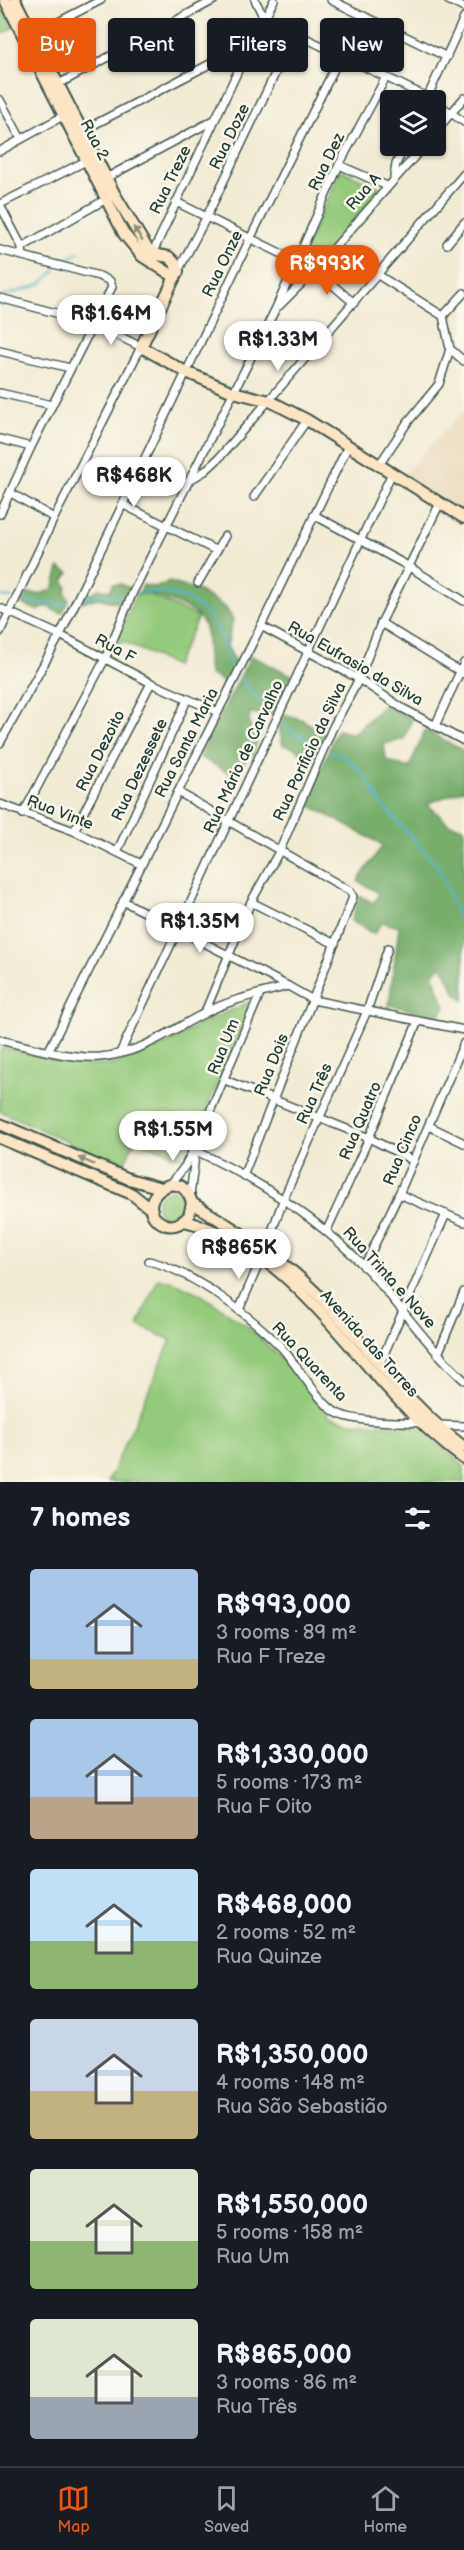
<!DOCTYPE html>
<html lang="en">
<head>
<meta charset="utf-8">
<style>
	body { margin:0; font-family:"Balsamiq Sans",sans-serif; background:#242831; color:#f1f3f6; height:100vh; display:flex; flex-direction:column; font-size:22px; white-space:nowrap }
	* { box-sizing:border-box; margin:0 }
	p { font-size:20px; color:#9ea1a6 }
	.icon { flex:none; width:33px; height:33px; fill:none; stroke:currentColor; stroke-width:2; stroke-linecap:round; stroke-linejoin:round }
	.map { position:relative; height:1482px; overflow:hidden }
	.side { display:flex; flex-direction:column; background:#171b24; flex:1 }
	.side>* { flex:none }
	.top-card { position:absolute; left:18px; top:18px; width:429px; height:54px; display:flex; gap:12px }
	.controls { position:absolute; left:380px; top:90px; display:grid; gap:12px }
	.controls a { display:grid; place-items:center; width:66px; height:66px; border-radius:6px; background:#171b24; box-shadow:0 2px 4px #0004; font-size:30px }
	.price { position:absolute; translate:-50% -51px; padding:0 14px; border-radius:21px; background:#fff; color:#222; font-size:20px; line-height:39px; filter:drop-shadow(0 2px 3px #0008) }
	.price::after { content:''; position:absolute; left:50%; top:36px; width:18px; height:14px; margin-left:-9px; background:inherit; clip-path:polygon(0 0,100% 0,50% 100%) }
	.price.on { background:#ea580c; color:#fff }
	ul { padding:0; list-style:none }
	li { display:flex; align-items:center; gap:18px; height:150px; padding:0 30px }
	li span { display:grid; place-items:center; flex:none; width:168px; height:120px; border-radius:6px; color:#555 }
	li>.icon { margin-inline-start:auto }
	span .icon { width:72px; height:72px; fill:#fffc; stroke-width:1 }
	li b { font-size:26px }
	h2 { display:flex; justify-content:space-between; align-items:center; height:72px; padding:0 30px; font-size:26px }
	.tag { padding:0 21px; border-radius:6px; background:#171b24; box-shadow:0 2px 4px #0004; font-size:21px; line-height:54px }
	.tag.on { background:#ea580c; color:#fff }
	.tab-bar { display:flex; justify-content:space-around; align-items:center; height:84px; border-top:2px solid #363941; background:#171b24; font-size:16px; color:#9ea1a6 }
	.tab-bar a { display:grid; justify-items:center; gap:3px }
	.tab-bar .on { color:#ea580c }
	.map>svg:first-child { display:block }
	.built { fill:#ead9ba }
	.green { fill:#94ca7c; stroke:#5a8458; stroke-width:1.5 }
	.forest { fill:#77ae6c; stroke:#4b7650; stroke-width:1.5 }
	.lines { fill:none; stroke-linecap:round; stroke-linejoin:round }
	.stream { stroke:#55b7d3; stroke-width:2 }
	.street-casing { stroke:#3f574c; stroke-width:10 }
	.secondary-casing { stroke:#3f574c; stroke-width:14 }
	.street { stroke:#fff; stroke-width:7 }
	.secondary { stroke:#fce5c4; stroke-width:10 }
	.oneway { fill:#8e917c }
	.labels { text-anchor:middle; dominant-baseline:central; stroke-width:5; stroke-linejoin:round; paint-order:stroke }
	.street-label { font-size:16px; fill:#1f3d34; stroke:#fbf7ec }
</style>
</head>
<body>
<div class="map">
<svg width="464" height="1482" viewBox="0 0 464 1482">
	<rect width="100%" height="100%" fill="#fbf7ec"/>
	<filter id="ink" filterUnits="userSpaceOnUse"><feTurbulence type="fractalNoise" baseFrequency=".0167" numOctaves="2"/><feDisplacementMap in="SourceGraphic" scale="12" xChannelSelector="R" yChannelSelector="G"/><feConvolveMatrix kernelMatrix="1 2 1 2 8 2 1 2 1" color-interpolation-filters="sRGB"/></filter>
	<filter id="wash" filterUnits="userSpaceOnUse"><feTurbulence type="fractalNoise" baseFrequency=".008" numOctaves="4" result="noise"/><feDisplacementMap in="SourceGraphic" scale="24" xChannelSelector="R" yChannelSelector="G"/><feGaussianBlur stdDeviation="1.35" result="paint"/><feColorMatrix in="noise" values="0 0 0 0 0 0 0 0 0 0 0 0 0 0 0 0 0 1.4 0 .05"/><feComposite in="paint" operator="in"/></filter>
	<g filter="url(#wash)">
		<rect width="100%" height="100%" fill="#f2ebd4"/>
		<polygon class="built" points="464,410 464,513 403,475"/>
		<g class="green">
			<polygon points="0,3 13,28 0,35"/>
			<polygon points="341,170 381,188 315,266 300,259"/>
			<polygon points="297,268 310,274 279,304"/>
			<polygon points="146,593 198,617 175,666 122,641 113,660 110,658 110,652 136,595"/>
			<polygon points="254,1000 185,1159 135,1139 123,1167 0,1111 0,1052 3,1047 70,1064 110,1065 165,1045 198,1025"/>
			<circle cx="172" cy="1205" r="15"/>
			<polygon points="158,1279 170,1280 200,1294 247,1326 290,1367 329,1416 350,1422 419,1427 464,1466 464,1482 108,1482 171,1340 138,1325"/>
		</g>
		<g class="forest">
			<polygon points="59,568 69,573 64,581 67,587 65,593 69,600 62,613 53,610 51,607 44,607 39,611 22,604 27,593 39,594 53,590"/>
			<path d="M 169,582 L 199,591 L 225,607 L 233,619 L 227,646 L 237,665 L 226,688 L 221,680 L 209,674 C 204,632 217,618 170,601 C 159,597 150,592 138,594 L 143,585 L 155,587 Z"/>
			<polygon points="113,584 121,584 131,589 126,601 119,603 98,598 77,603 82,593 91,594 100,588 110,591"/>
			<polygon points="251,656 292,675 276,709 270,715 250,713 249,723 257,741 254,753 238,768 240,778 199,757"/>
			<polygon points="385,704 412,719 404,739 384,744 386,760 409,768 425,730 464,751 464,789 427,804 449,824 464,827 464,1001 456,993 442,965 433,974 445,1007 438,1017 389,1005 399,927 382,922 374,934 351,921 360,896 374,903 379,893 358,881 383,845 307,804 337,730 353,734"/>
			<path d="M 284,714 L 303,720 L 326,735 L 317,756 C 304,758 296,746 283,745 L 279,729 Z"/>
		</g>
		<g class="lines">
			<g class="stream">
				<polyline points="61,263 79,252"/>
				<polyline points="4,296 39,285 56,270"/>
				<polyline points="0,306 1,305"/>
				<path d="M 136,593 C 169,588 206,600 220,634 C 226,647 226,660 235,672"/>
				<polyline points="0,596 12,598"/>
				<polyline points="21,600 47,604 66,604"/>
				<polyline points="79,600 92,596 126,596"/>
				<polyline points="240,679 259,700 271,707"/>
				<polyline points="281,723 294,733 317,745"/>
				<polyline points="331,752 344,756 364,774 381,803 439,868 458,917 464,924"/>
			</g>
		</g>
	</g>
	<g filter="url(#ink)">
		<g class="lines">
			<defs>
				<g id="street">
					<polyline points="255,0 264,18 433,100"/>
					<polyline points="331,0 447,57"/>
					<polyline points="448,0 464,8"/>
					<polyline points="35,34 101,0"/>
					<polyline points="55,86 214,0"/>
					<polyline points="0,100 21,139"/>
					<polyline points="426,100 464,18"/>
					<polyline points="435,102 464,122"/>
					<polyline points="82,131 250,43"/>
					<polyline points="435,132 464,98"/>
					<polyline points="0,151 63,116"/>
					<polyline points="339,165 387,186"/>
					<polyline points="394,177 396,164 405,146"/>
					<polyline points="106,178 214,120"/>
					<polyline points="176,202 315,270 354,303"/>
					<polyline points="0,204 88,160"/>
					<polyline points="0,205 22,247"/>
					<polyline points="447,244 464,223"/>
					<polyline points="0,250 99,276 110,281 112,287 31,447 0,514"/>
					<polyline points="153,252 251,43 274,0"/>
					<polyline points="23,256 22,247 110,197"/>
					<polyline points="178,271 206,218 294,34"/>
					<polyline points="378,275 443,316"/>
					<polyline points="0,298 93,323 141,347 54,518 0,632"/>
					<polyline points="279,306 315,270 424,146"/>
					<polyline points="443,316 450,349 464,361"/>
					<polyline points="443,316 464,293"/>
					<polyline points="0,351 70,368"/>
					<polyline points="0,393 52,405"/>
					<polyline points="0,439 31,447"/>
					<polyline points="379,465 407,423 439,384 450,349"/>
					<polyline points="188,481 205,471 219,458 464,174"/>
					<polyline points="11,493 54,518"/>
					<polyline points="254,497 307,420"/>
					<polyline points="122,504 215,550"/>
					<polyline points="314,515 408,566 464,601"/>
					<polyline points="198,583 225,536"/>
					<polyline points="0,608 60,635 151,683 218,712"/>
					<polyline points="381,623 464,674"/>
					<polyline points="261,626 359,679 402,708 464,741"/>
					<polyline points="435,726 464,663"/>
					<polyline points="0,743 60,635 250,239 341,55"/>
					<polyline points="178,792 350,891 353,897 244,1174"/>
					<polyline points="0,804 74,831 141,864"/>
					<polyline points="23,814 105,659 133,592 276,308 339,165 386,77"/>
					<polyline points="74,831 151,683"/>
					<polyline points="117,852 187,700"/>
					<polyline points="123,901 288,986"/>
					<polyline points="251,902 335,944"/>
					<polyline points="205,1012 251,902 280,850 333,727 359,679 381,623 440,503"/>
					<path d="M 0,1040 C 31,1047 68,1059 100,1057 C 143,1053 169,1031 205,1013 C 231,999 260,994 288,986 L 313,1000 L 464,1030"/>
					<polyline points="49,1050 261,626 348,446"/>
					<polyline points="120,1053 392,473"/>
					<polyline points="225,1080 369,1138 414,1161"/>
					<polyline points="429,1126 464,1143"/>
					<path d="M 192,1149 C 257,1179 315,1216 365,1267 C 399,1303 427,1346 464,1380"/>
					<polyline points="170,1185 185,1166 197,1142 260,994"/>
					<polyline points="399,1194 464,1222"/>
					<polyline points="190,1196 196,1148"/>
					<polyline points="327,1230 369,1138 418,1021"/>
					<polyline points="265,1250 284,1198 367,1011 388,948"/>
					<path d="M 149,1261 C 192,1271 251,1316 282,1348 C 295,1363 323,1408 339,1414 C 360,1423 397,1421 421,1423"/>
					<polyline points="364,1267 399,1194 464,1043"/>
					<polyline points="239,1310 261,1259"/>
					<polyline points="438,1354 464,1292"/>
					<polyline points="380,1363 446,1214"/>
					<polyline points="437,1425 464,1426"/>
				</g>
				<g id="secondary">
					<polyline points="5,0 124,234 142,256 175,277"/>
					<polyline points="15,0 114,193 147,248 158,255 169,257 175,263 178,272 175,277 141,347 186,372 233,392 270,401 307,420 464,518"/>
					<polyline points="0,1124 129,1179 161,1188"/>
					<polyline points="0,1138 132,1194 152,1210"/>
					<path d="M 192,1203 L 189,1216 C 182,1223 173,1228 164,1224 C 127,1208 179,1158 192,1203 C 235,1229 279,1256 315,1292 C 366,1343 406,1404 464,1447"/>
					<path d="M 184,1221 C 277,1243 332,1329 393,1394 C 415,1418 438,1440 464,1459"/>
				</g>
			</defs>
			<use href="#street" class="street-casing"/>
			<use href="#secondary" class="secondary-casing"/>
			<use href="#street" class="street"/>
			<use href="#secondary" class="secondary"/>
		</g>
		<defs><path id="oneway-solid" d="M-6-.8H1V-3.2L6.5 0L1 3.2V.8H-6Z" transform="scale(1.5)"/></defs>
		<g class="oneway">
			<use href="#oneway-solid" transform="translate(138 234) rotate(-122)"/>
			<use href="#oneway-solid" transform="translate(86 1161) rotate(-157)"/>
		</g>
	</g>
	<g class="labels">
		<g class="street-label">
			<text transform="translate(230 137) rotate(-64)">Rua Doze</text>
			<text transform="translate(94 140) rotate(62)">Rua 2</text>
			<text transform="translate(327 162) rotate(-64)">Rua Dez</text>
			<text transform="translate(171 180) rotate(-64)">Rua Treze</text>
			<text transform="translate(364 192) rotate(-49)">Rua A</text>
			<text transform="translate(223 264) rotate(-64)">Rua Onze</text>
			<text transform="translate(115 649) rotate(28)">Rua F</text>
			<text transform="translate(355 664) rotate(30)">Rua Eufrasio da Silva</text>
			<text transform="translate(187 743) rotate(-63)">Rua Santa Maria</text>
			<text transform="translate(101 751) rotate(-63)">Rua Dezoito</text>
			<text transform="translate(310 752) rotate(-65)">Rua Porificio da Silva</text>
			<text transform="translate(244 757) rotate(-65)">Rua Mário de Carvalho</text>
			<text transform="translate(140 770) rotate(-65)">Rua Dezessete</text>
			<text transform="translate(60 813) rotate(21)">Rua Vinte</text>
			<text transform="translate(224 1047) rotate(-68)">Rua Um</text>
			<text transform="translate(272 1065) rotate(-68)">Rua Dois</text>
			<text transform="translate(315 1094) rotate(-66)">Rua Três</text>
			<text transform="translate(361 1121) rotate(-67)">Rua Quatro</text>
			<text transform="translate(403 1150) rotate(-67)">Rua Cinco</text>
			<text transform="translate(389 1278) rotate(48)">Rua Trinta e Nove</text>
			<text transform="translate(369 1344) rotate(48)">Avenida das Torres</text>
			<text transform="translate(309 1362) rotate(47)">Rua Quarenta</text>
		</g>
	</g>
</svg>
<div class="controls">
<a><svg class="icon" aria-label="layers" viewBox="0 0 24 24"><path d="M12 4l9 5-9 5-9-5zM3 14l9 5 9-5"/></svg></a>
</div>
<b class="price on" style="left:327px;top:296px">R$993K</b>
<b class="price" style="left:111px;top:346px">R$1.64M</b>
<b class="price" style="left:278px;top:372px">R$1.33M</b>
<b class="price" style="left:134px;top:508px">R$468K</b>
<b class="price" style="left:200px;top:954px">R$1.35M</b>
<b class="price" style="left:173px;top:1162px">R$1.55M</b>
<b class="price" style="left:239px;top:1280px">R$865K</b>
<div class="top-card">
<a class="tag on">Buy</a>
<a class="tag">Rent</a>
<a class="tag">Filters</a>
<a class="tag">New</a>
</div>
</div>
<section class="side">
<h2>7 homes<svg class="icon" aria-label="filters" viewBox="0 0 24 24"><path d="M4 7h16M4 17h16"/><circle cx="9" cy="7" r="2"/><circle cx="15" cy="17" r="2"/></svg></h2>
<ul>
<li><span style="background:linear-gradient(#a9c7e8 75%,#c2b280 0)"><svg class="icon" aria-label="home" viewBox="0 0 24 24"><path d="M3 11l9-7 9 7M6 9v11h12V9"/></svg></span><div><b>R$993,000</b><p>3 rooms · 89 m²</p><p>Rua F Treze</p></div></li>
<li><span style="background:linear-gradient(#a9c7e8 65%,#b9a48a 0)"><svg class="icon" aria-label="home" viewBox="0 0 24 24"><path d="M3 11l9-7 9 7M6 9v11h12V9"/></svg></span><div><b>R$1,330,000</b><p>5 rooms · 173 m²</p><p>Rua F Oito</p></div></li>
<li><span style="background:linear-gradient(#bfe0f5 60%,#8fb573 0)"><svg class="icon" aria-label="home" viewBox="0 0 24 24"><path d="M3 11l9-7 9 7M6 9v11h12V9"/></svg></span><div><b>R$468,000</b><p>2 rooms · 52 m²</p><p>Rua Quinze</p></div></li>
<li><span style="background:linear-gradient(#c9d6e8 60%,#c2b280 0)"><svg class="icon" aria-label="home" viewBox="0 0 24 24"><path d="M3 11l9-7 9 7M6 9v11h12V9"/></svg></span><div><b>R$1,350,000</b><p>4 rooms · 148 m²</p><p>Rua São Sebastião</p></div></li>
<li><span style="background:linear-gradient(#dfe7d0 60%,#8fb573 0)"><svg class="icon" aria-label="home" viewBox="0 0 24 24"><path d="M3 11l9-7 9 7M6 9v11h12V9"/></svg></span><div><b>R$1,550,000</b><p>5 rooms · 158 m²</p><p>Rua Um</p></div></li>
<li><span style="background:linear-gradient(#dfe7d0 65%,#9aa5b1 0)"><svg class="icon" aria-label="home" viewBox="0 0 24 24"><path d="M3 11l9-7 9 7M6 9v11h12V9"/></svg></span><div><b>R$865,000</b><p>3 rooms · 86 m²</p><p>Rua Três</p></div></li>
</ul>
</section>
<nav class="tab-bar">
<a class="on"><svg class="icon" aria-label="map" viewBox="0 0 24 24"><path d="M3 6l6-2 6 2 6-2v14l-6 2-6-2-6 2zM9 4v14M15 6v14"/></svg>Map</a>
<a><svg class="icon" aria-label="saved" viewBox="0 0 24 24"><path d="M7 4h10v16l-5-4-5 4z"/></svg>Saved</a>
<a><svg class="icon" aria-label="home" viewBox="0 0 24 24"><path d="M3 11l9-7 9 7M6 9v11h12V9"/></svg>Home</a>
</nav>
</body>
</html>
